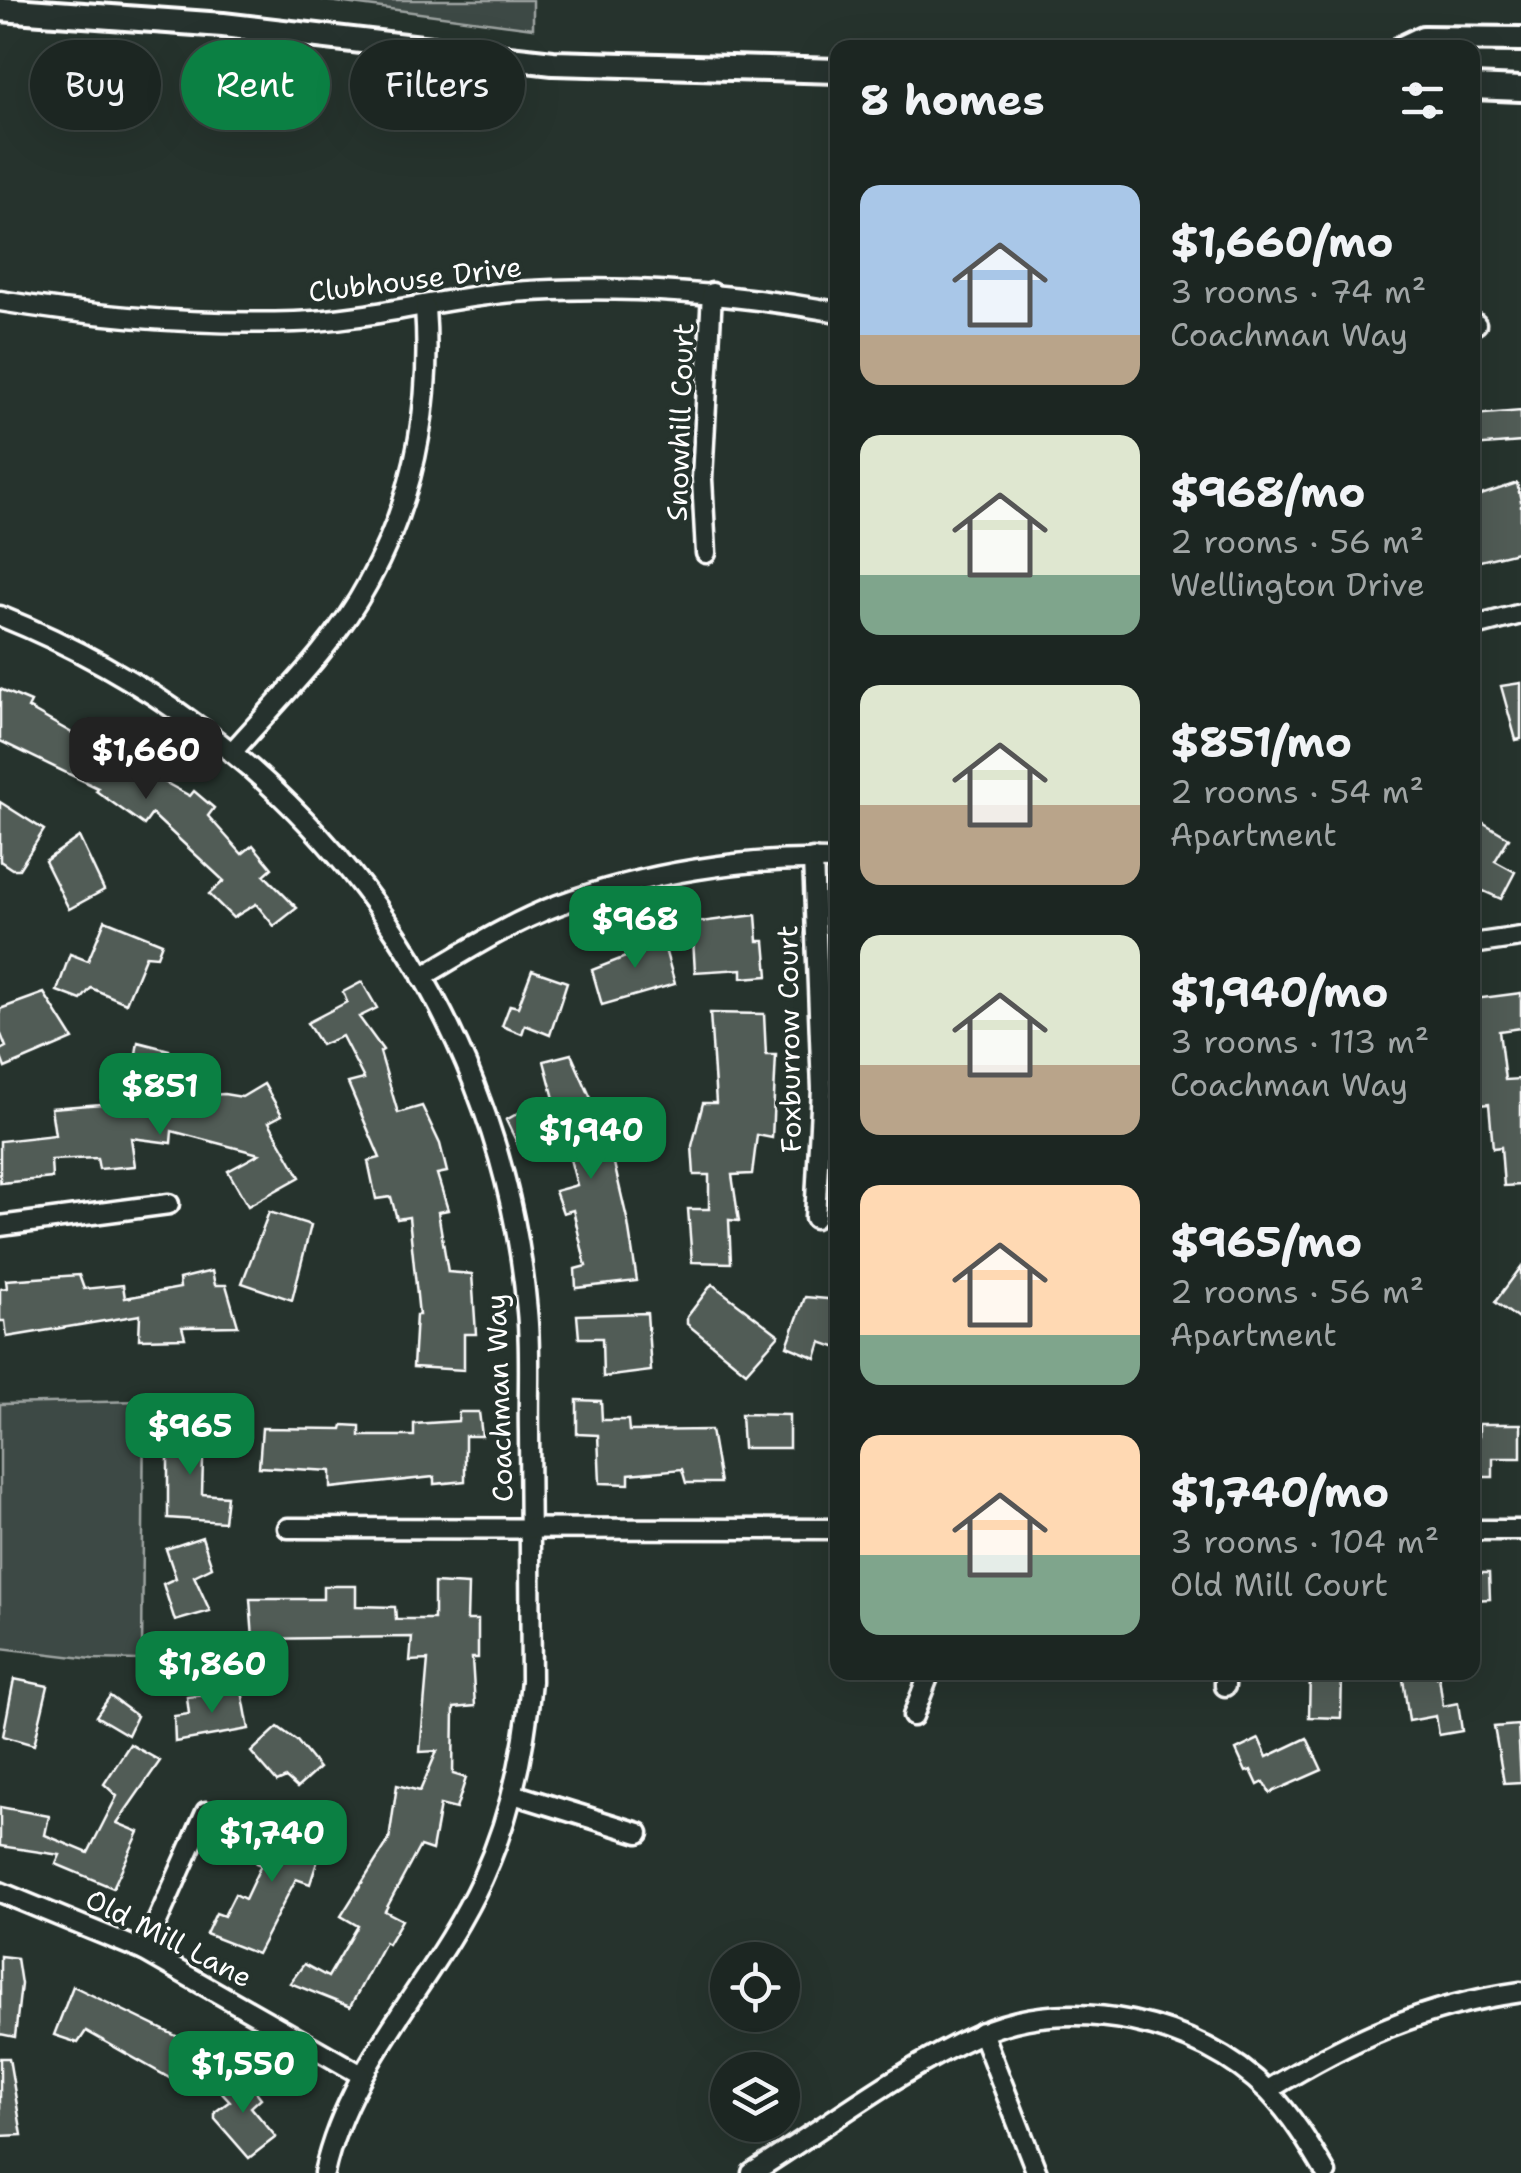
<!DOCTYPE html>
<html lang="en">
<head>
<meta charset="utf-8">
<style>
	body { margin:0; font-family:"Shantell Sans",sans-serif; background:#252e2a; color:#f1f3f6; height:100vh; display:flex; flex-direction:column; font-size:38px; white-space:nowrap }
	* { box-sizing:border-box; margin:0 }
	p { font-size:32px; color:#a0a5a5 }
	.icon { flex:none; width:55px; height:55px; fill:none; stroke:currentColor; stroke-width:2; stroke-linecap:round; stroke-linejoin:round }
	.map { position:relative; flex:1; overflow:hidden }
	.sheet { position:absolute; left:830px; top:40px; width:650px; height:1640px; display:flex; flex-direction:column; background:#1c2622; border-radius:20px; box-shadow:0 10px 40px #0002,0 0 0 2px #3a4340 }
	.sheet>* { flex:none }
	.hud { position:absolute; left:30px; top:40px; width:650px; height:90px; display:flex; gap:20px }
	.tools { position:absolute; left:710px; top:1942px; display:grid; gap:20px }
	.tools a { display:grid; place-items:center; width:90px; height:90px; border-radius:50%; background:#1c2622; box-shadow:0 10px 40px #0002,0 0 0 2px #3a4340; font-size:50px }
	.price { position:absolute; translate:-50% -85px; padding:0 22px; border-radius:20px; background:#0b8043; color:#fff; font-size:32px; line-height:65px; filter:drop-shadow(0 2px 5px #0008) }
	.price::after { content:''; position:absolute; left:50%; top:60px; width:30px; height:22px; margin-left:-15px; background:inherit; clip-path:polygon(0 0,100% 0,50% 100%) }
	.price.active { background:#222; color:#fff }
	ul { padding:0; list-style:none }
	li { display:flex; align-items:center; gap:30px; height:250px; padding:0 30px }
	li span { display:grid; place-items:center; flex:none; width:280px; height:200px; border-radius:20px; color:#555 }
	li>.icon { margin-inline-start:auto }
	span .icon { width:120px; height:120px; fill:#fffc; stroke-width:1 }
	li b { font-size:42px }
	h2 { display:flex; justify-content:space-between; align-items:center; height:120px; padding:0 30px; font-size:42px }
	.tag { padding:0 35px; border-radius:45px; background:#1c2622; box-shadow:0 10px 40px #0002,0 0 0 2px #3a4340; font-size:35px; line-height:90px }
	.tag.active { background:#0b8043; color:#fff }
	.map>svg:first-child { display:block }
	.green { fill:#3e4944; stroke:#9ea4a2; stroke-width:2.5 }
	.building { fill:#515c57; stroke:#fff; stroke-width:2.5 }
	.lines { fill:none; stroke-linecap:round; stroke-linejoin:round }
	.minor-casing { stroke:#fff; stroke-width:25 }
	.tertiary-casing { stroke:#fff; stroke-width:30 }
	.minor { stroke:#26332d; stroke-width:18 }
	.tertiary { stroke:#26332d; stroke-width:22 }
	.labels { text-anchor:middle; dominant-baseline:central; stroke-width:8; stroke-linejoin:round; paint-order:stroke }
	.street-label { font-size:28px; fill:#fff; stroke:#26332d }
</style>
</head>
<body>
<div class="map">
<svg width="1521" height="2173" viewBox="0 0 1521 2173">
	<rect width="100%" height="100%" fill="#26332d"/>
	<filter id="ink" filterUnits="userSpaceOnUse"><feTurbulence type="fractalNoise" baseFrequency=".01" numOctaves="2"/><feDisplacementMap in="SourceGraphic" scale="20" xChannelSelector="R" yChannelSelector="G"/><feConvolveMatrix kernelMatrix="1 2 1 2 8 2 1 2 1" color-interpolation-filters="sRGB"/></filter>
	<g filter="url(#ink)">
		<g class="green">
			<polygon points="322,0 533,0 533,28"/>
			<polygon points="144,1401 142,1660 92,1659 0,1648 0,1404"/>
		</g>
		<g class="building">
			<polygon points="1521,411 1521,442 1472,446 1472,415"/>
			<polygon points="1517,483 1521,501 1521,551 1472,563 1472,498"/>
			<polygon points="1521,683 1521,739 1516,740 1501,686"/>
			<polygon points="0,689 31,702 28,708 79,737 88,722 125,740 147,758 139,768 190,796 194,791 214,808 208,816 242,854 253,845 272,868 264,875 297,908 274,926 256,904 233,918 209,894 224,881 152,814 144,825 96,791 98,788 0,741"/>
			<polygon points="0,802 44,830 19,869 12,869 0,861"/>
			<polygon points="1472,816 1509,838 1495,861 1515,872 1501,899 1472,886"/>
			<polygon points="79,837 104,890 69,909 45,861"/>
			<polygon points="756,915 758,941 765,941 768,976 742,978 742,969 695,972 692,923"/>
			<polygon points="105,920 162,943 157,956 146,955 126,1003 91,988 81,1000 57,991 70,954 88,961"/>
			<polygon points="660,932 675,984 602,1005 592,970 628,956 624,942"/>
			<polygon points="532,970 567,982 550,1035 525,1025 522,1034 502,1026 510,1005 518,1007"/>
			<polygon points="362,982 377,1008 359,1017 383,1050 380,1052 398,1113 422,1106 440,1144 447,1172 437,1174 448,1210 438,1212 448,1272 472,1274 476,1334 464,1334 464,1370 413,1367 416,1315 419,1315 409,1217 397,1219 391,1197 376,1199 368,1161 380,1158 348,1083 364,1079 342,1036 321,1045 307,1023 347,1002 343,992"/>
			<polygon points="44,993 73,1039 5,1068 0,1055 0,1050 6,1047 0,1032 0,1009"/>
			<polygon points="1521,993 1521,1028 1499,1031 1505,1080 1521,1079 1521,1185 1504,1186 1501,1147 1493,1148 1489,1104 1479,1105 1474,999"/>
			<polygon points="710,1013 764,1014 766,1055 776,1055 772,1138 757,1135 752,1174 732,1175 739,1221 729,1220 731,1263 692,1262 688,1209 709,1209 709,1175 694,1175 692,1146 703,1103 716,1103"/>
			<polygon points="138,1042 169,1050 165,1080 133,1071"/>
			<polygon points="571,1054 607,1134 628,1223 637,1281 576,1288 575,1269 586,1266 573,1210 563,1213 555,1191 577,1185 544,1061"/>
			<polygon points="264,1084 282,1115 269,1122 300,1177 248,1206 228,1171 259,1154 172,1131 171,1143 131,1138 135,1166 99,1169 97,1158 51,1160 52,1178 0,1183 0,1141 55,1135 51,1108 127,1102 128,1109 157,1113 159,1099 224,1094 242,1097"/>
			<polygon points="526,1109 548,1140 521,1151 506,1120"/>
			<polygon points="269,1212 311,1225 292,1300 242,1283"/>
			<polygon points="1521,1267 1521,1321 1495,1302"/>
			<polygon points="212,1271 215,1285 226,1285 238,1326 182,1327 185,1338 139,1339 140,1315 7,1337 5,1321 0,1321 0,1289 7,1288 6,1280 79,1275 84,1289 123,1285 125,1298 180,1288 179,1279"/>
			<polygon points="712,1284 779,1335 746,1372 687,1324 687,1317"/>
			<polygon points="805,1297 838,1300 838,1348 821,1342 816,1358 787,1346"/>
			<polygon points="647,1313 651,1371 603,1377 602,1338 579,1338 577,1315"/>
			<polygon points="577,1400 601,1401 602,1420 628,1420 629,1431 711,1430 720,1483 686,1483 682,1469 629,1474 629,1484 600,1483 598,1435 577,1434"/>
			<polygon points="459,1412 479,1412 482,1436 465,1436 465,1481 434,1484 434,1477 331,1488 331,1471 259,1467 262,1428 342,1429 343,1425 360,1426 360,1436 414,1436 414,1424 458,1421"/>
			<polygon points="741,1414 789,1415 789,1448 743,1448"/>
			<polygon points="1479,1424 1521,1424 1521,1458 1493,1458 1493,1477 1472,1477 1472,1436 1479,1436"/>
			<polygon points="168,1427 204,1427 202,1494 227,1496 224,1522 168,1518"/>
			<polygon points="202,1537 212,1567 194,1576 210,1611 175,1621 163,1584 176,1578 166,1549"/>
			<polygon points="1472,1573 1489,1573 1490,1599 1472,1600"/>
			<polygon points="434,1583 468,1585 467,1620 478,1620 478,1658 472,1658 475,1706 454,1708 453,1774 466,1778 456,1809 440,1805 432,1850 420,1846 385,1911 402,1920 388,1944 385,1942 350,2007 290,1983 304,1964 328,1977 358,1926 341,1916 389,1840 397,1785 420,1791 437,1751 420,1752 428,1660 410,1661 412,1637 253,1639 250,1599 323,1599 323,1586 356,1586 356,1606 395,1607 396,1619 434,1619"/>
			<polygon points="1310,1672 1342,1672 1341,1718 1309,1717"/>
			<polygon points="1402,1672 1435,1672 1436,1677 1439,1676 1443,1706 1458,1703 1462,1731 1439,1735 1436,1716 1409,1721"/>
			<polygon points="14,1679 48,1686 34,1745 3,1736"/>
			<polygon points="242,1691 249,1729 175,1742 174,1716 189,1714 187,1697"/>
			<polygon points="110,1696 137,1716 128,1735 96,1716"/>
			<polygon points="1518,1725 1521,1782 1504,1783 1494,1727"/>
			<polygon points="278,1727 297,1741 319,1768 297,1788 286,1778 277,1782 251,1752"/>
			<polygon points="1307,1738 1322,1770 1270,1793 1264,1782 1258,1785 1251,1770 1246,1772 1236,1750 1259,1739 1267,1757"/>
			<polygon points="130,1744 160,1761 117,1823 139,1832 113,1888 56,1864 60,1855 0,1846 0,1807 49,1816 45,1835 88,1853 117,1796 104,1784"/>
			<polygon points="301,1811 330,1822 310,1884 296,1879 257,1954 206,1934 216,1913 224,1916 235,1894 245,1899 261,1865 256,1863 263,1844 283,1849"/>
			<polygon points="0,1956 17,1958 21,1984 15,2037 0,2034"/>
			<polygon points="73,1986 209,2052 189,2089 86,2031 78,2043 54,2035"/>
			<polygon points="0,2058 9,2058 22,2135 0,2136"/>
			<polygon points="239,2070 261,2098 251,2107 276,2137 249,2158 215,2119 215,2112 230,2101 218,2088"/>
		</g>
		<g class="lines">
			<defs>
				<g id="minor">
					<path d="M 0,301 C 98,317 196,325 295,322 C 368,320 440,298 513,292 C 622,284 730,293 838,312"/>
					<polyline points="1472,324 1476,324"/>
					<polyline points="706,553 702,479 712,293"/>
					<path d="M 0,616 C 293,733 500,993 527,1311 C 531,1351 528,1392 529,1432 C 530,1515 531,1598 531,1681 C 525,1750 511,1816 482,1879 C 435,1982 349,2061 324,2173"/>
					<polyline points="1472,627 1521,614"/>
					<path d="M 233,751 C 280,698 335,645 368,583 C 415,497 432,403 425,307"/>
					<polyline points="813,859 822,1089 815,1218"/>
					<polyline points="1472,944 1521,937"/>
					<path d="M 422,977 C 466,951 510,923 558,905 C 645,873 745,857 838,860"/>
					<polyline points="0,1226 169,1204"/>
					<polyline points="288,1528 838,1529"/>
					<polyline points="1472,1530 1521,1530"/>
					<polyline points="1225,1686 1225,1672"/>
					<polyline points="913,1716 930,1672"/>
					<polyline points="513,1794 639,1833"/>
					<polyline points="0,1892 144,1951 360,2074"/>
					<polyline points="144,1951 206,1812"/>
					<polyline points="982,2032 1037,2173"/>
					<path d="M 1268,2090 C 1351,2039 1422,2006 1521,1992"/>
					<path d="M 752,2173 C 826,2127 900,2069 979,2034 C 1070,1993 1199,2021 1269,2092 C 1292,2116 1309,2144 1326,2173"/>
				</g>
				<g id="tertiary">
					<polyline points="0,9 223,25 553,63 838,71"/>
					<polyline points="1402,48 1423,38 1521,39"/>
					<polyline points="1472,87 1521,89"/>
				</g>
			</defs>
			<use href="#minor" class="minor-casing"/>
			<use href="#tertiary" class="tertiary-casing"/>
			<use href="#minor" class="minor"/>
			<use href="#tertiary" class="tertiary"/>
		</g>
	</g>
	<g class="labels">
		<g class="street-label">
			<text transform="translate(415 279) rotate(-7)">Clubhouse Drive</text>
			<text transform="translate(680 422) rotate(-88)">Snowhill Court</text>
			<text transform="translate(789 1039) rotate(-91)">Foxburrow Court</text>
			<text transform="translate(499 1398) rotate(-92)">Coachman Way</text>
			<text transform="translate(169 1938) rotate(27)">Old Mill Lane</text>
		</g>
	</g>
</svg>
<div class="tools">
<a><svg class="icon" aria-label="locate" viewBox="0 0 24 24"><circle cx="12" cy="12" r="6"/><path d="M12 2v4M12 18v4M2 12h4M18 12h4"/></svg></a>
<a><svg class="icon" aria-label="layers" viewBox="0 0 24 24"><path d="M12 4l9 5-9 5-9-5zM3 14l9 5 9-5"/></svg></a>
</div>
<b class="price active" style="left:146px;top:802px">$1,660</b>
<b class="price" style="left:635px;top:971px">$968</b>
<b class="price" style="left:160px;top:1138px">$851</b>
<b class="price" style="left:591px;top:1182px">$1,940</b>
<b class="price" style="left:190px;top:1478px">$965</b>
<b class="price" style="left:212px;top:1716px">$1,860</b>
<b class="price" style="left:272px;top:1885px">$1,740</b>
<b class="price" style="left:243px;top:2116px">$1,550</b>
<div class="hud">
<a class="tag">Buy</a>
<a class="tag active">Rent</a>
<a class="tag">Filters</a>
</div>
<section class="sheet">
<h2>8 homes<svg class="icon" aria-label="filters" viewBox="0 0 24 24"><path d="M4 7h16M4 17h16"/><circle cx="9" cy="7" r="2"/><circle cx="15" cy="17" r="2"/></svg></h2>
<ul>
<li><span style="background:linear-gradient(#a9c7e8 75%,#b9a48a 0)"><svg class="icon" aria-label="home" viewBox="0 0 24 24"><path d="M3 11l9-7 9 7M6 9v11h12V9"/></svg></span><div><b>$1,660/mo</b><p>3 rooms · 74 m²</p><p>Coachman Way</p></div></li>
<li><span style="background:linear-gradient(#dfe7d0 70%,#7fa58c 0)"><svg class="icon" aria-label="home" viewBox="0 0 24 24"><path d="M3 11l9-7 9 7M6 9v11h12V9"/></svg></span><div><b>$968/mo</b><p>2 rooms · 56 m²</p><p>Wellington Drive</p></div></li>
<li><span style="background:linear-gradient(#dfe7d0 60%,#b9a48a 0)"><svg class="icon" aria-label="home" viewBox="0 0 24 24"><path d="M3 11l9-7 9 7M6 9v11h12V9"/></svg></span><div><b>$851/mo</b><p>2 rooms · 54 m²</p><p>Apartment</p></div></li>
<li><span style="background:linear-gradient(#dfe7d0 65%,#b9a48a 0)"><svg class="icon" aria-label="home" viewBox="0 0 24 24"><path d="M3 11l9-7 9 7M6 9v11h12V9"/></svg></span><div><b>$1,940/mo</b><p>3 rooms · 113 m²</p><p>Coachman Way</p></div></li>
<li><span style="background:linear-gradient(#ffd9b3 75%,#7fa58c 0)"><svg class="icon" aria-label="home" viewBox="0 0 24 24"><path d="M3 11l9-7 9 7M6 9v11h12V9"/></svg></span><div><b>$965/mo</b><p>2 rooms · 56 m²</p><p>Apartment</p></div></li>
<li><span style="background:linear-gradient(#ffd9b3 60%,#7fa58c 0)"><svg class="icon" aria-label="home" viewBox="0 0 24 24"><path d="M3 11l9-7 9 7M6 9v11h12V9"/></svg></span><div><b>$1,740/mo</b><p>3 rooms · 104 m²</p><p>Old Mill Court</p></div></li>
</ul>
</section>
</div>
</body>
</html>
